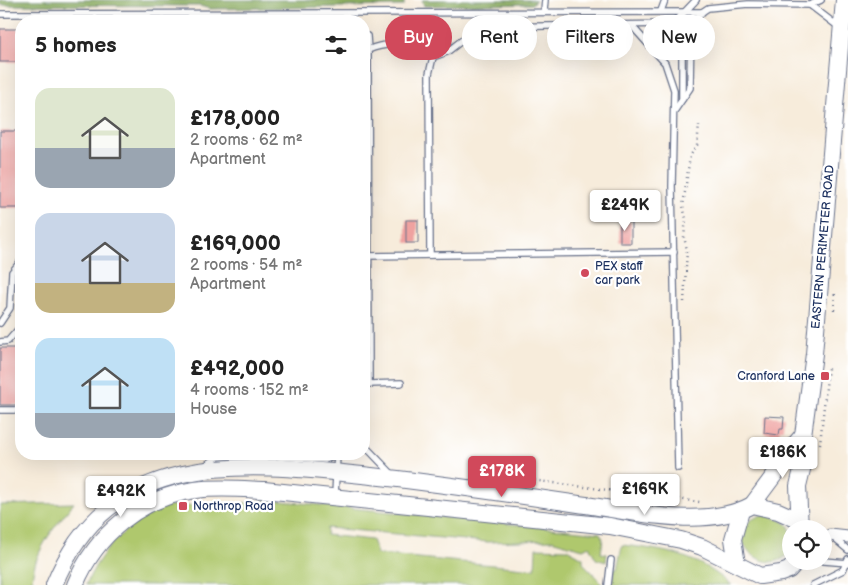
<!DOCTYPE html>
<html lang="en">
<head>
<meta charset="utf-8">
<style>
	body { margin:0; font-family:"Balsamiq Sans",sans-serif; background:#f6f6f6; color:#222; height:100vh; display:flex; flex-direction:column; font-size:19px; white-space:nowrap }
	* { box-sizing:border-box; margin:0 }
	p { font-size:16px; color:#767676 }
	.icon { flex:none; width:28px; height:28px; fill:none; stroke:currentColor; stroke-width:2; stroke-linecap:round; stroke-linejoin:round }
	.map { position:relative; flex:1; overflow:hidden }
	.drawer { position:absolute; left:15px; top:15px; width:355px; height:445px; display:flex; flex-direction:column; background:#fff; border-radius:20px; box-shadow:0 5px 20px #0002 }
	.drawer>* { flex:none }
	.top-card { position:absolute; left:385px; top:15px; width:388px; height:45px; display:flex; gap:10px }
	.controls { position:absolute; left:782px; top:520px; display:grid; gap:10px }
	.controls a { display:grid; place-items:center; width:50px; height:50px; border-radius:50%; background:#fff; box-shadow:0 5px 20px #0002; font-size:25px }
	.price { position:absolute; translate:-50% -42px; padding:0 11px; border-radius:5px; background:#fff; color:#222; font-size:16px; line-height:32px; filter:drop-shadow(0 1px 2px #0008) }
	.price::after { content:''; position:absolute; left:50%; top:30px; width:15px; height:11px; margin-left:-8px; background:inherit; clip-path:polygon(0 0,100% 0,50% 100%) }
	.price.current { background:#d1495b; color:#fff }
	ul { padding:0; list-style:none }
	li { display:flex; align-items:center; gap:15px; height:125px; padding:0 20px }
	li span { display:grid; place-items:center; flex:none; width:140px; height:100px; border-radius:15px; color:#555 }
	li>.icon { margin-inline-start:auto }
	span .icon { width:60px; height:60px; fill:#fffc; stroke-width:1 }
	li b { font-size:21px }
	h2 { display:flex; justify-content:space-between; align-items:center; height:60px; padding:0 20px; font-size:21px }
	.chip { padding:0 18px; border-radius:22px; background:#fff; box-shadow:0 5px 20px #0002; font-size:18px; line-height:45px }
	.chip.current { background:#d1495b; color:#fff }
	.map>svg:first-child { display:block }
	.green { fill:#afc86d; stroke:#657c66 }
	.forest { fill:#8bac60; stroke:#536e5f }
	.building { fill:#efa2a0 }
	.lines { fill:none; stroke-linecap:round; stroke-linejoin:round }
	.lane-casing { stroke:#68718a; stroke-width:8 }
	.street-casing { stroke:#68718a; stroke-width:13 }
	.secondary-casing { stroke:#68718a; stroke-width:18 }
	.path { stroke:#68718a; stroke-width:2.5; stroke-dasharray:1 4; stroke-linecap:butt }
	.lane { stroke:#fff; stroke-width:5.5 }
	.street { stroke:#fff; stroke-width:11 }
	.secondary { stroke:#fff; stroke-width:16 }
	.poi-dot { fill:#d1495b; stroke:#fff; stroke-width:2 }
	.labels { text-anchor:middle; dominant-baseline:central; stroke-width:4.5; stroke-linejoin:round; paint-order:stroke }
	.street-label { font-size:12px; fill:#1b2f5e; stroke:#fff }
	.poi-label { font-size:12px; fill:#1b2f5e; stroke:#fff; text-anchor:start }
</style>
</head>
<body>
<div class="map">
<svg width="848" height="585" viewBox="0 0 848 585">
	<rect width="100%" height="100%" fill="#fff"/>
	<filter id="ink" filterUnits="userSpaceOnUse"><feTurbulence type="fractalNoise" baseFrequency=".02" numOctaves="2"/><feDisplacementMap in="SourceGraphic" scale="10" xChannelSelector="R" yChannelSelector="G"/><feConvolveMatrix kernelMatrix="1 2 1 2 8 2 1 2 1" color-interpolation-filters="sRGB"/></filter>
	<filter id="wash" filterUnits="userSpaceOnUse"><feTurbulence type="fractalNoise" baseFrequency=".0096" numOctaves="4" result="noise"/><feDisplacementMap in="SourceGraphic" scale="20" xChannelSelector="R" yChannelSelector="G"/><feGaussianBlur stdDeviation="1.12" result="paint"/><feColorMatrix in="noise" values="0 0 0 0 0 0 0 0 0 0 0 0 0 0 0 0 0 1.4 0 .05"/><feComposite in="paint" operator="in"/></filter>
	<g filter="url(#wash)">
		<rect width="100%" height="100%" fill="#f7ecdb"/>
		<g class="green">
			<path d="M 271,500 L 600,533 L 603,539 L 601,553 L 607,554 L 606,562 L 596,559 L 589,546 L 583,549 L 551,540 L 488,542 L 327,528 L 326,535 L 372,540 L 377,554 L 535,569 L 536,548 L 567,549 L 583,558 L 583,563 L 597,577 L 602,585 L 86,585 C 100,550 131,519 167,507 C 180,503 199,507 213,506 C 233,505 252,502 271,500 Z"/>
			<path d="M 74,503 C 54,527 32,553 32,585 L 0,584 L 0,505 Z"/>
			<path d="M 765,514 C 792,525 791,521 791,551 C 766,585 711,529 765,514 Z"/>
			<path d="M 622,545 C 666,550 697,555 731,585 L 612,585 L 614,569 L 617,569 Z"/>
		</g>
		<g class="forest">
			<polygon points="0,0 404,0 404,6 210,9 200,6 0,5"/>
			<polygon points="422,0 536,0 532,4 424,6"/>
		</g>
		<g id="blocks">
			<g class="building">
				<rect x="0" y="29" width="21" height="33"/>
				<polygon points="0,131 21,131 21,162 18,162 21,208 0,208"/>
				<rect x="406" y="220" width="12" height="23"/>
				<rect x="620" y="222" width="11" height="21"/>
				<rect x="0" y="348" width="21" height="57"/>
				<polygon points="765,416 784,417 783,429 780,429 779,435 764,433"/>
			</g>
		</g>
	</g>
	<g filter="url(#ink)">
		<use href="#blocks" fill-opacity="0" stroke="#68718a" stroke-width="1"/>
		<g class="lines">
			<defs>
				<g id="lane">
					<polyline points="810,5 821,0"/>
					<polyline points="544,11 545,0"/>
					<polyline points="661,11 665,0"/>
					<polyline points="0,14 702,12"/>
					<polyline points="631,25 665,63 674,90 672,186 678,468"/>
					<polyline points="364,36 367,36 368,50 369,384 401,383"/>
					<path d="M 368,50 C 391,40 412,45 433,57 L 447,52 L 479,27 L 669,24 L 679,18 L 696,0"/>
					<polyline points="682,99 682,42 690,27"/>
					<polyline points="675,110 690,88 691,26 702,12 708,8 748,4 810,5 839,27"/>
					<polyline points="430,255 429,74 433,57"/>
					<polyline points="366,256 674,252"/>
					<polyline points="0,323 10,308 12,272 21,261"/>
					<polyline points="0,342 8,341 21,326"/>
					<polyline points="0,410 21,410"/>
					<polyline points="364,441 365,446 391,473"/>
					<polyline points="206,465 218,457 245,455 325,460 337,455"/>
					<polyline points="335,495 337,454"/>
					<polyline points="824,534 830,535 848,550"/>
					<polyline points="824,561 848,563"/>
					<polyline points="799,564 817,561"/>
					<polyline points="608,585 611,560"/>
					<polyline points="813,585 843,570 848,559"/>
				</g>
				<polyline id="street" points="830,535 848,537"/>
				<g id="secondary">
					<polyline points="752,505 781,466 790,450 803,435"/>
					<polyline points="800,529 798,486 806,453 803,435 814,354 844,0"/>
					<polyline points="737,564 733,539 741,511"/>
					<path d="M 54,585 C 110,445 247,463 371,476 C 445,484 518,495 592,506 C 639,513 708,529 752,505 L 778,511 L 798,520"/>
					<path d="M 75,585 C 96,534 141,497 195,490 C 218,487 241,489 264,490 L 610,526 L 681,540 L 702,547 L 760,576 L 781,573 L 789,570 L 797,561"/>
				</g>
			</defs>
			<use href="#lane" class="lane-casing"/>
			<use href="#street" class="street-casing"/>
			<use href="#secondary" class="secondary-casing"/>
			<g class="path">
				<polyline points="395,36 395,28 418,28 417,22"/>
				<polyline points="684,302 687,250 684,237 686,219 683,206 690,156 697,146 699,125"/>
				<polyline points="834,310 835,290"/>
				<polyline points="820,444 828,368"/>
				<polyline points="485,474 700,502"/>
			</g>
			<use href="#lane" class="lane"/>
			<use href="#street" class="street"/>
			<use href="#secondary" class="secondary"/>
		</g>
	</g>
	<g class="poi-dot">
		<circle cx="585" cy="273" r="5"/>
		<rect x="820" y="371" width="10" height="10" rx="2.5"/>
		<rect x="178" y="501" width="10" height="10" rx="2.5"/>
	</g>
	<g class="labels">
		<g class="street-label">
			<text transform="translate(823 247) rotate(-85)">EASTERN PERIMETER ROAD</text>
		</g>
		<g class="poi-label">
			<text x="595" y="266">PEX staff<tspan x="595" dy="14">car park</tspan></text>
			<text x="815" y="376" text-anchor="end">Cranford Lane</text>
			<text x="193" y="506">Northrop Road</text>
		</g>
	</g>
</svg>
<div class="controls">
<a><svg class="icon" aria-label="locate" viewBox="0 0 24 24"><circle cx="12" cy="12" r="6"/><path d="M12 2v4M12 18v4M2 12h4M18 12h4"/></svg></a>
</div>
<b class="price" style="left:625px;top:232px">£249K</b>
<b class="price" style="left:783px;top:479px">£186K</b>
<b class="price current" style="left:502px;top:498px">£178K</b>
<b class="price" style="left:645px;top:516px">£169K</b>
<b class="price" style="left:121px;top:518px">£492K</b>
<div class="top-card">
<a class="chip current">Buy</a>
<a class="chip">Rent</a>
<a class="chip">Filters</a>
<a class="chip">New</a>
</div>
<section class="drawer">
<h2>5 homes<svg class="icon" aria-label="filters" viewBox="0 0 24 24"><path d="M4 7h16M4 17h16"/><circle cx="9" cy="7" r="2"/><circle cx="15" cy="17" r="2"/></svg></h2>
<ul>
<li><span style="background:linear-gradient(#dfe7d0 60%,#9aa5b1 0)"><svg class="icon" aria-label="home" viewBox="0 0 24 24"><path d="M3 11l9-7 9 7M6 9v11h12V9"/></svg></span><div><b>£178,000</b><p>2 rooms · 62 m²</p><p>Apartment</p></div></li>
<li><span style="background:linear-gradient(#c9d6e8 70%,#c2b280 0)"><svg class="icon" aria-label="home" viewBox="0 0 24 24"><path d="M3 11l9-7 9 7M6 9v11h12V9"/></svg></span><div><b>£169,000</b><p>2 rooms · 54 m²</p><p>Apartment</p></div></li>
<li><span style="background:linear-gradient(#bfe0f5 75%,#9aa5b1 0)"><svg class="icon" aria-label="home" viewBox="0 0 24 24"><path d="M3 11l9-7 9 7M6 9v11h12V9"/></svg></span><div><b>£492,000</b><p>4 rooms · 152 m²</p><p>House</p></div></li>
</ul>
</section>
</div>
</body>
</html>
